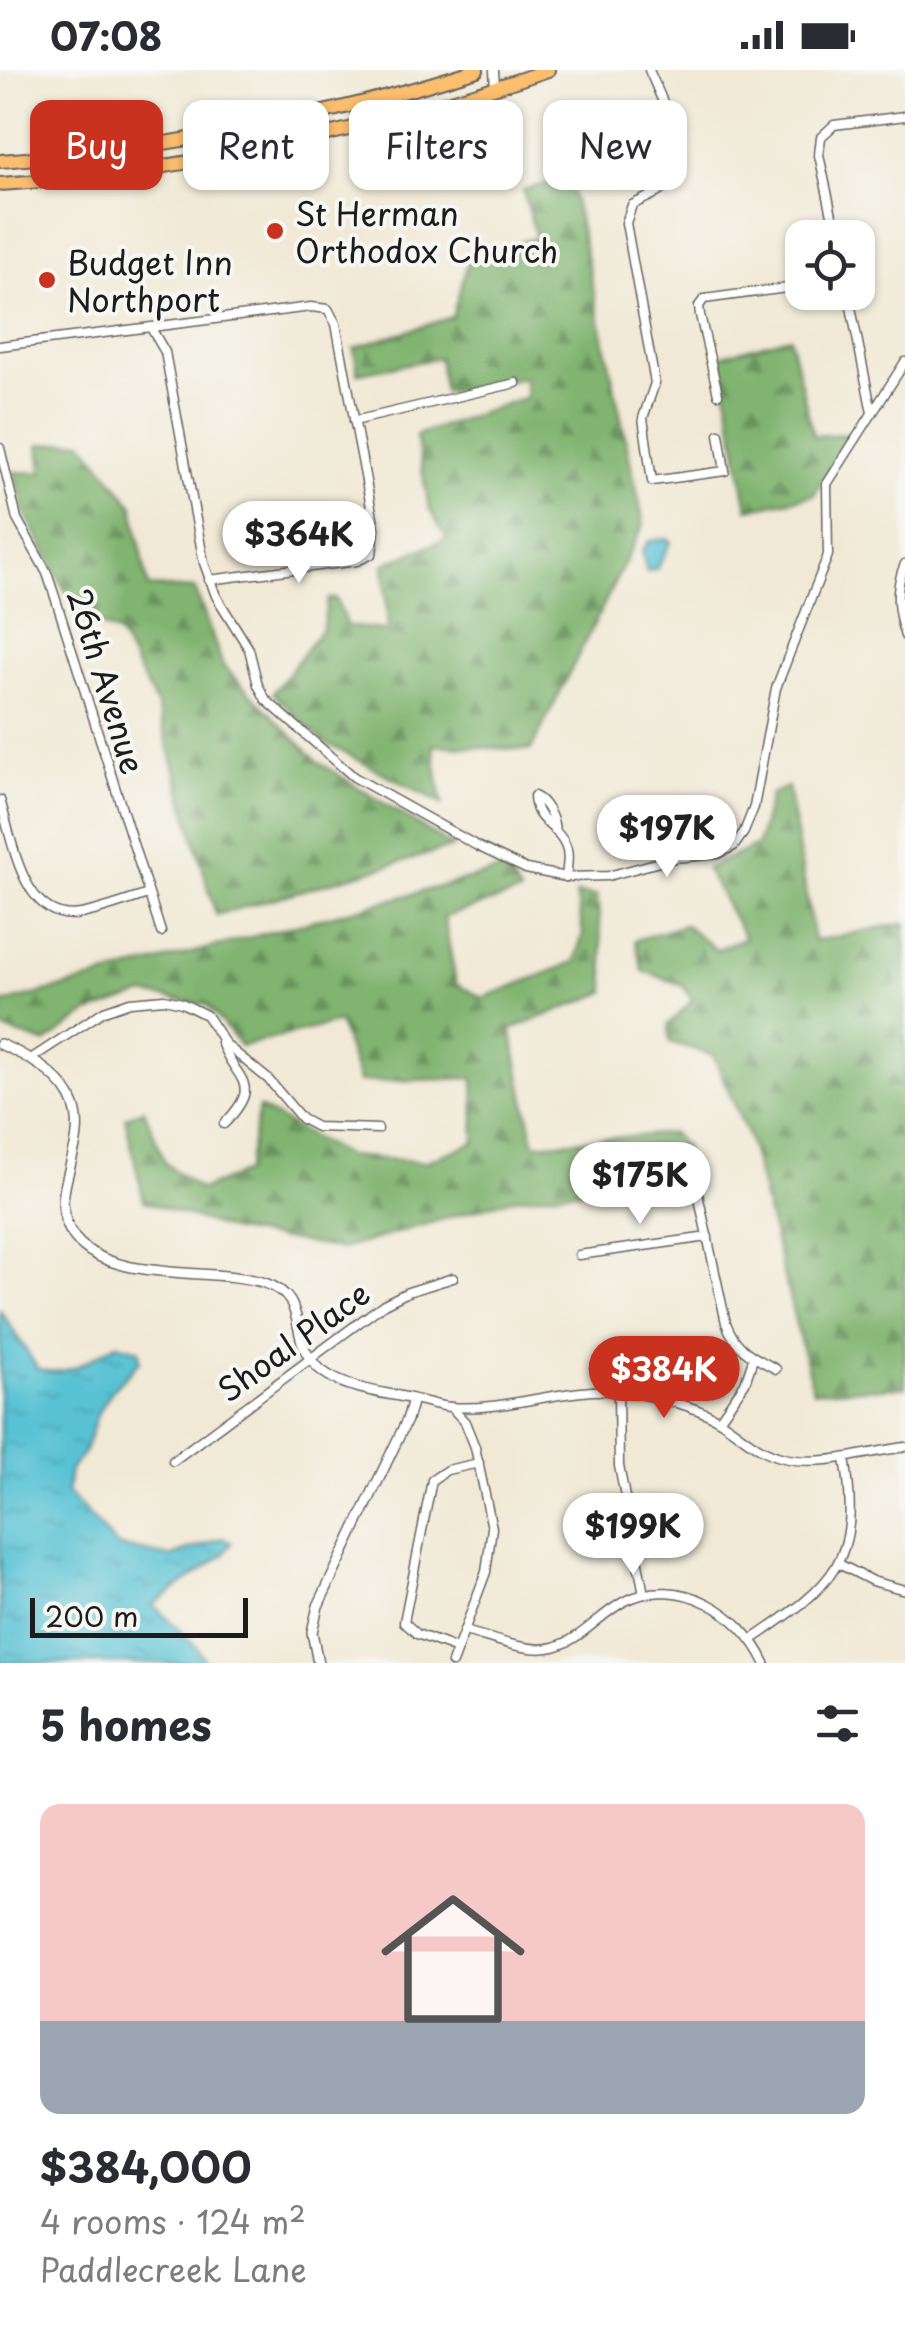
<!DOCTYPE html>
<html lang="en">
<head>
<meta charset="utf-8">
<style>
	body { margin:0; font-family:"Playpen Sans",sans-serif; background:#f2f2f3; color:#2b2b33; height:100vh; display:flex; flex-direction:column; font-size:38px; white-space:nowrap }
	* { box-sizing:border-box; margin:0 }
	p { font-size:32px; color:#7c7c81 }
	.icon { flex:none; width:55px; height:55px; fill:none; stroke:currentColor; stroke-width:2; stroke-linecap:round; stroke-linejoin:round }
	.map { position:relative; height:1593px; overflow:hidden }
	.sheet { display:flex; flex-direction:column; background:#fff; flex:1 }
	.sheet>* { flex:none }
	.banner { position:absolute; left:30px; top:30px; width:845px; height:90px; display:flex; gap:20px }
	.tools { position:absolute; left:785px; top:150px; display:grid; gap:20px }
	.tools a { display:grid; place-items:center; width:90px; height:90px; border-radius:20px; background:#fff; box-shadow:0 2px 8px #0004; font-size:50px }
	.scale { position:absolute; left:30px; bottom:25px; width:218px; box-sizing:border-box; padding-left:10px; border:5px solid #1c1c1c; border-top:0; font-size:28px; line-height:35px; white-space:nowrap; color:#1c1c1c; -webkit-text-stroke:8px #f6f6f2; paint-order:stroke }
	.price { position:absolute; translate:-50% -85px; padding:0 22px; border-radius:35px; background:#fff; color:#222; font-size:32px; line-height:65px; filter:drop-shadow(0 2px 5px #0008) }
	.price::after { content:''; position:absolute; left:50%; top:60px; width:30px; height:22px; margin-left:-15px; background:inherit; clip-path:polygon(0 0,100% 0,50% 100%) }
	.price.current { background:#c8321e; color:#fff }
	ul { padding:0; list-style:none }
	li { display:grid; align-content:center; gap:20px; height:530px; padding:0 40px }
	li span { display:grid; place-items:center; height:310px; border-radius:20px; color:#555 }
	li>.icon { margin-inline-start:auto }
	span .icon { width:180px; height:180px; fill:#fffc; stroke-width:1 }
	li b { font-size:42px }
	h2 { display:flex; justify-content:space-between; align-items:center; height:120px; padding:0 40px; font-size:42px }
	.pill { padding:0 35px; border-radius:20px; background:#fff; box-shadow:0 2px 8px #0004; font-size:35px; line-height:90px }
	.pill.current { background:#c8321e; color:#fff }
	.status { display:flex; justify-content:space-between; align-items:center; height:70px; padding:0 50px; background:#fff; direction:ltr }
	.status svg { height:28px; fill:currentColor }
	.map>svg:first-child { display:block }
	.forest { fill:url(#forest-firs); stroke:#4e6846; stroke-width:2.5 }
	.water { fill:url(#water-ripples); stroke:#3a6f78; stroke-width:2.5 }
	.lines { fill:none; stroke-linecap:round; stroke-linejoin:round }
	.minor-casing { stroke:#67645d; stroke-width:11 }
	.tertiary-casing { stroke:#67645d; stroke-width:12 }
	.trunk-casing { stroke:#67645d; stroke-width:16 }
	.minor { stroke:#fff; stroke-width:8 }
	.tertiary { stroke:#fff; stroke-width:9 }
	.trunk { stroke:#fbbd6e; stroke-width:12 }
	.poi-dot { fill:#c8321e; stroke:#f6f6f2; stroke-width:4 }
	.labels { text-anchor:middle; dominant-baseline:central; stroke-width:8; stroke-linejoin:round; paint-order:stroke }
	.poi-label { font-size:32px; fill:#1c1c1c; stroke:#f6f6f2; text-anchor:start }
	.street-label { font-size:32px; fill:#1c1c1c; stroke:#f6f6f2 }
</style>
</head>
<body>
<div class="status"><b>07:08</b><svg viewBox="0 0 49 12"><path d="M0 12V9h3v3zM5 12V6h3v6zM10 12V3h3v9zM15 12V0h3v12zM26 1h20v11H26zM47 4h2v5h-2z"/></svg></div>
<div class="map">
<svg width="905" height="1593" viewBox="0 0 905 1593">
	<defs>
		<pattern id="forest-firs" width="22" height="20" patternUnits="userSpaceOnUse" patternTransform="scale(2.5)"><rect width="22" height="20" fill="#80b470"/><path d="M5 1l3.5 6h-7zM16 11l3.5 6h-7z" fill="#68925b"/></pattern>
		<pattern id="water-ripples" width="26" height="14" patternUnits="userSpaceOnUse" patternTransform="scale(2.5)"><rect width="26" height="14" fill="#58c2d4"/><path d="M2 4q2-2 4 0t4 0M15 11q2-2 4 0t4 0" fill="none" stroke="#4ca6b5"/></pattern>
	</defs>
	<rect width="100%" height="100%" fill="#f6f6f2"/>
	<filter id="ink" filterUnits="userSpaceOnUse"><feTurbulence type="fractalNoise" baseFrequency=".01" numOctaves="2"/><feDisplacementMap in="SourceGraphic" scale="20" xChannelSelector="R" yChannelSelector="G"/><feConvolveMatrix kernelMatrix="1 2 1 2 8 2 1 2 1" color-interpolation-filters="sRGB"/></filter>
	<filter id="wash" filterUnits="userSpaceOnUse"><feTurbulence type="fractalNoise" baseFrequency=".0048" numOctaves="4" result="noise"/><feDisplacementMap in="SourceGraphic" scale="40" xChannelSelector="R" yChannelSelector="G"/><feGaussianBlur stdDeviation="2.25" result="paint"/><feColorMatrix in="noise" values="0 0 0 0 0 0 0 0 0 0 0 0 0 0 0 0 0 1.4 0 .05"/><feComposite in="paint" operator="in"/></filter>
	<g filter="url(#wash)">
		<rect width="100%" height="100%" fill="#f1e9d5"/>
		<g class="forest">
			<polygon points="569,107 644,454 531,680 433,675 442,734 324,672 273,623 322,559 328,529 336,529 347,556 388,561 384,494 447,469 429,438 416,365 527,327 524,308 444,323 439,288 358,303 354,278 452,247 470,185 536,168 523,120"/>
			<polygon points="790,267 813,366 849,364 814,425 748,439 720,286"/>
			<polygon points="83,371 133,436 148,517 195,519 223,596 317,691 453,777 216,845 157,636 119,564 78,545 25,443 14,402 42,403 39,375"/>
			<polygon points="788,717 814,871 905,853 905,1317 813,1321 749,1069 713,985 670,972 668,955 692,931 683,915 643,901 635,870 685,855 716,880 745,868 706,799 757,775 771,724"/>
			<polygon points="506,799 520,823 444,847 456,914 483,928 575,892 583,863 576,824 597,826 606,922 511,959 534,1074 673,1063 684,1077 689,1107 514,1128 342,1179 230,1160 144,1131 125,1048 144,1039 165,1093 200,1120 246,1102 259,1038 347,1086 425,1092 475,1072 474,1008 359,1012 339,952 241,976 207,935 144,924 88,943 45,973 0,958 0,934"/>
		</g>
		<g class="water">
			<polygon points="666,469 671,471 657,499 647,502 642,481 649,471"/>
			<path d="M 0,1240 L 38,1299 C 70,1309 89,1288 117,1274 L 139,1280 L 140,1291 L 116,1315 L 98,1342 L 85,1381 L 70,1400 L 67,1422 L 117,1476 L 170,1487 L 223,1468 L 232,1473 L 223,1485 L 153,1535 L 195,1575 L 206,1593 L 0,1593 Z"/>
		</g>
	</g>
	<g filter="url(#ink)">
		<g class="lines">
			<defs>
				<g id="minor">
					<polyline points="494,0 495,18"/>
					<path d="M 649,0 C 659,24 693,89 673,111 C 663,122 645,128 632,135 L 626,153 L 655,313 L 643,348 L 652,411 L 725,401 L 719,364"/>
					<polyline points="837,168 819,85 821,67 834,55 905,46"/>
					<polyline points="848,222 872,343"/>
					<polyline points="151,258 165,282 204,493 216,526 249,579 258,615 266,630 354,707 479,777 526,799 566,807 608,806 674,788 718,784 734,776 744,762 754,737 776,618 828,485 827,414 905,292"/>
					<polyline points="0,276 311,237 328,239 336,254 375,458 372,484 357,491 209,510"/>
					<polyline points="718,324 700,245 699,236 704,229 802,216"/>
					<polyline points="354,351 516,313"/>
					<polyline points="0,378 17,449 47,503 55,527 161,862"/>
					<path d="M 905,494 C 894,518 897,541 905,566"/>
					<path d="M 0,730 C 13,771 23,854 81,844 C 103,840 126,831 148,824"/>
					<path d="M 555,760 C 554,748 545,730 534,726 C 535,753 556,754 565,774 C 570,784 567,796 566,807"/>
					<path d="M 221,972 C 235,1011 265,1012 224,1054"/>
					<polyline points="32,988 104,941 130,932 164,929 182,933 206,945 226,975 268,1009 302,1049 317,1057 378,1059"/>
					<path d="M 698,1124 L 726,1253 C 736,1280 752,1286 776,1299"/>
					<polyline points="579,1185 708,1167"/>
					<polyline points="618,1321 619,1396 644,1524"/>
					<path d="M 413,1329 C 425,1331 438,1336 450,1337 C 508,1342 566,1315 624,1322 C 654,1326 693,1335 719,1350 C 742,1364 756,1381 784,1388 C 823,1397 866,1382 905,1377"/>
					<polyline points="451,1337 465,1352 475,1377 492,1458 486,1502 452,1593"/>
					<polyline points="719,1350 745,1313 753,1289"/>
					<polyline points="173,1391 384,1234 408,1222 453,1208"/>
					<polyline points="839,1494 872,1511 905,1520"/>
					<path d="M 464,1561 C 490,1567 528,1584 554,1577 C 581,1570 600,1544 625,1531 C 680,1504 742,1543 765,1593"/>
					<path d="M 753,1569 C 834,1514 862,1491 845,1388"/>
					<polyline points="457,1579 417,1564 404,1552 432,1410 447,1400 479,1393"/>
				</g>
				<path id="tertiary" d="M 0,974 C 150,1039 27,1108 75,1168 C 112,1214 212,1196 265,1213 C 306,1227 291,1259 309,1287 C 330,1319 379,1321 413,1329 L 407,1350 L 318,1536 L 312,1562 L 318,1593"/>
				<g id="trunk">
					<path d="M 0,91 C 163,80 322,49 477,0"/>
					<path d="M 0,114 C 188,102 370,61 548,0"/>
				</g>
			</defs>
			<use href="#minor" class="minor-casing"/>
			<use href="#tertiary" class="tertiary-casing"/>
			<use href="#trunk" class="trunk-casing"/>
			<use href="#minor" class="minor"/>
			<use href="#tertiary" class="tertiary"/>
			<use href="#trunk" class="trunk"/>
		</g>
	</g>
	<g class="poi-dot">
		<circle cx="275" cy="161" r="10"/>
		<circle cx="47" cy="210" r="10"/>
	</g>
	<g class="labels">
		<g class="poi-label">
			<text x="295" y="143">St Herman<tspan x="295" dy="37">Orthodox Church</tspan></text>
			<text x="67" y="192">Budget Inn<tspan x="67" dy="37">Northport</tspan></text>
		</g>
		<g class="street-label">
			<text transform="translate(107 611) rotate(73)">26th Avenue</text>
			<text transform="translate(293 1271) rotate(-36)">Shoal Place</text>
		</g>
	</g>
</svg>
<div class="tools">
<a><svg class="icon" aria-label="locate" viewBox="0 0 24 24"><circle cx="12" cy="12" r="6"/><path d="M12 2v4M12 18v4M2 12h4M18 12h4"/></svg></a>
</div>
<div class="scale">200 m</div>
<b class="price" style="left:299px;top:516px">$364K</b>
<b class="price" style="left:667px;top:810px">$197K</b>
<b class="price" style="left:640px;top:1157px">$175K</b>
<b class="price current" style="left:664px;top:1351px">$384K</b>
<b class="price" style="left:633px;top:1508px">$199K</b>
<div class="banner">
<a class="pill current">Buy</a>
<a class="pill">Rent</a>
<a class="pill">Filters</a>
<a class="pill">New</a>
</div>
</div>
<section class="sheet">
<h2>5 homes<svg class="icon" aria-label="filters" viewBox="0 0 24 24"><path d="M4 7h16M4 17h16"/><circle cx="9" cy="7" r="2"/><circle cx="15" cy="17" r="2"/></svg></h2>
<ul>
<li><span style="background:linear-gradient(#f6c9c9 70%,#9aa5b1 0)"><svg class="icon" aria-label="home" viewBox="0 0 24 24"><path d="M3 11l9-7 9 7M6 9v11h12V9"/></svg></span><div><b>$384,000</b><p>4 rooms · 124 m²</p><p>Paddlecreek Lane</p></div></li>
</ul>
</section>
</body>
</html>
